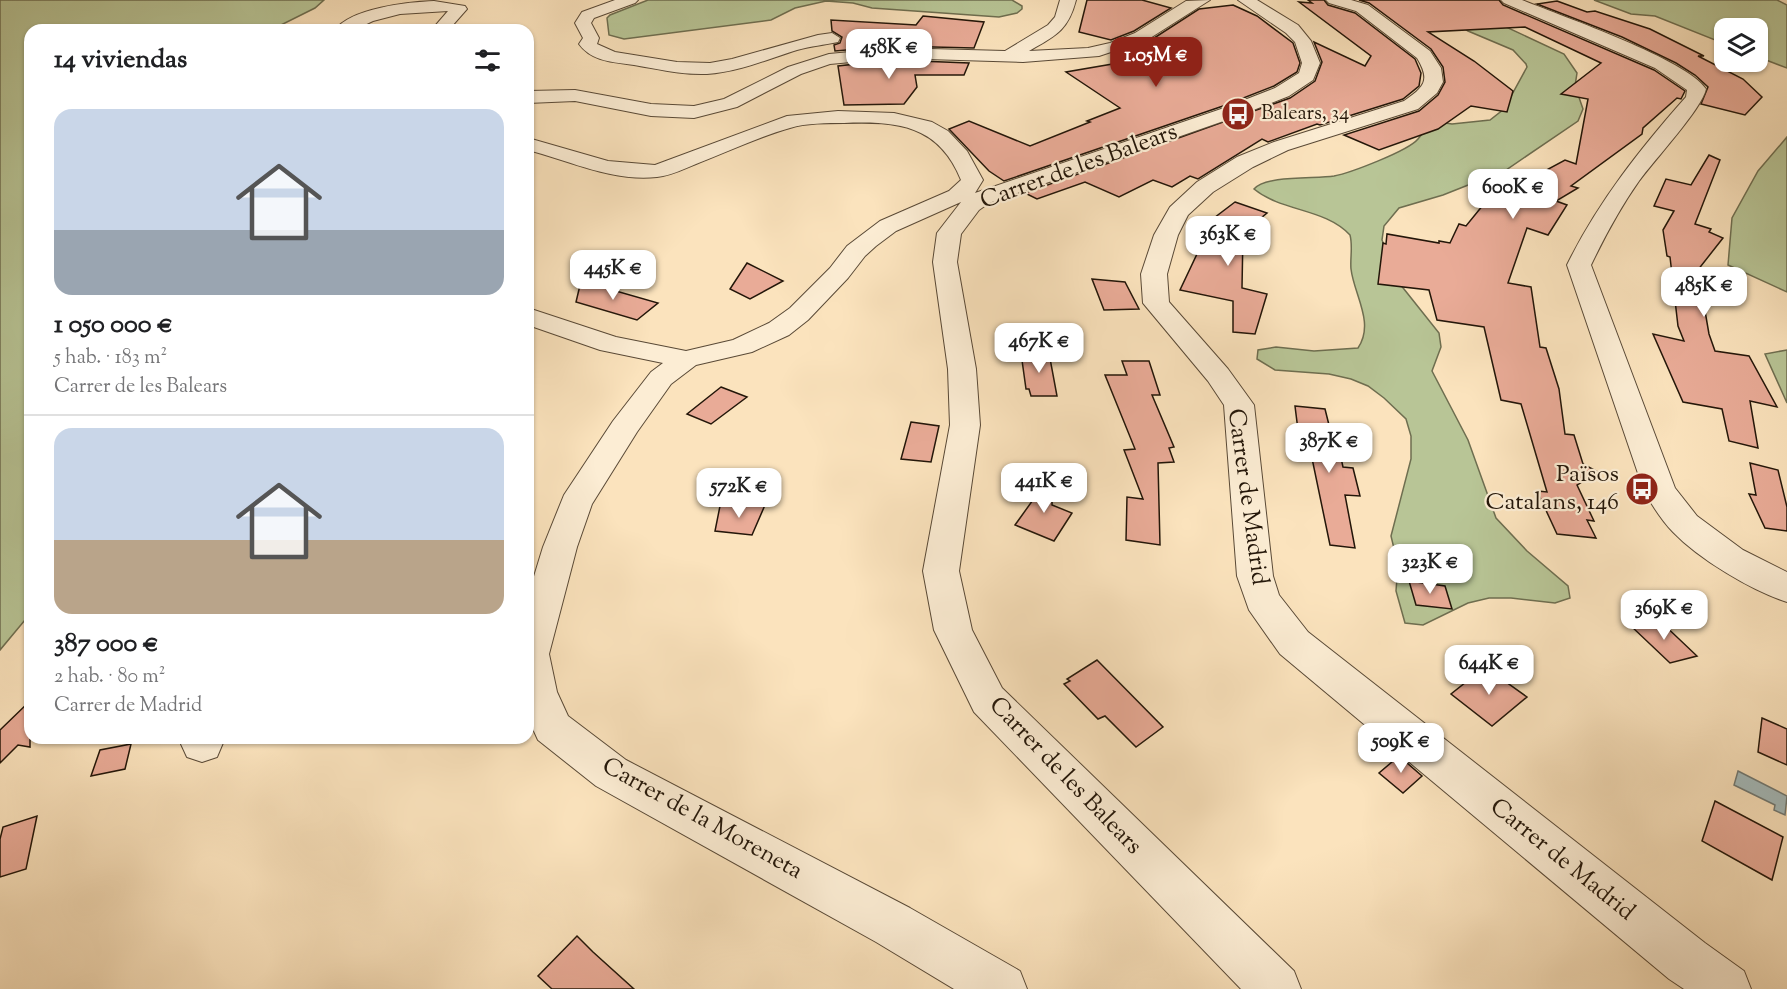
<!DOCTYPE html>
<html lang="es">
<head>
<meta charset="utf-8">
<style>
	body { margin:0; font-family:"Sorts Mill Goudy",serif; background:#f6f6f6; color:#202124; height:100vh; display:flex; flex-direction:column; font-size:22px; white-space:nowrap }
	* { box-sizing:border-box; margin:0 }
	p { font-size:20px; color:#757577 }
	.icon { flex:none; width:33px; height:33px; fill:none; stroke:currentColor; stroke-width:2; stroke-linecap:round; stroke-linejoin:round }
	.map { position:relative; flex:1; overflow:hidden }
	.sheet { position:absolute; left:24px; top:24px; width:510px; height:720px; display:flex; flex-direction:column; background:#fff; border-radius:18px; box-shadow:0 2px 4px #0004 }
	.sheet>* { flex:none }
	.tools { position:absolute; left:1714px; top:18px; display:grid; gap:12px }
	.tools a { display:grid; place-items:center; width:54px; height:54px; border-radius:12px; background:#fff; box-shadow:0 2px 4px #0004; font-size:30px }
	.price { position:absolute; translate:-50% -51px; padding:0 14px; border-radius:12px; background:#fff; color:#222; font-size:20px; line-height:39px; filter:drop-shadow(0 2px 3px #0008) }
	.price::after { content:''; position:absolute; left:50%; top:36px; width:18px; height:14px; margin-left:-9px; background:inherit; clip-path:polygon(0 0,100% 0,50% 100%) }
	.price.selected { background:#8f2418; color:#fff }
	ul { padding:0; list-style:none }
	li { display:grid; align-content:center; gap:12px; height:318px; padding:0 30px }
	li+li { border-top:2px solid #e0e0e0 }
	li span { display:grid; place-items:center; height:186px; border-radius:18px; color:#555 }
	li>.icon { margin-inline-start:auto }
	span .icon { width:108px; height:108px; fill:#fffc; stroke-width:1 }
	li b { font-size:26px }
	h2 { display:flex; justify-content:space-between; align-items:center; height:72px; padding:0 30px; font-size:26px }
	.map>svg:first-child { display:block }
	.green { fill:#b8c596; stroke:#6e6e50; stroke-width:1.5 }
	.water { fill:#a4bbbc; stroke:#707974; stroke-width:1.5 }
	.building { fill:#e9ab97; stroke:#231609; stroke-width:1.5 }
	.lines { fill:none; stroke-linecap:round; stroke-linejoin:round }
	.minor-casing { stroke:#594936; stroke-width:2 }
	.minor { fill:#fcedd4; fill-rule:evenodd }
	.labels { text-anchor:middle; dominant-baseline:central; stroke-width:4.5; stroke-linejoin:round; paint-order:stroke }
	.far-poi-label { font-size:20px; fill:#231609; stroke:#fcedd4; text-anchor:start }
	.street-label { font-size:24px; fill:#231609; stroke:#fcedd4 }
	.poi-label { font-size:24px; fill:#231609; stroke:#fcedd4; text-anchor:end }
</style>
</head>
<body>
<div class="map">
<svg width="1787" height="989" viewBox="0 0 1787 989">
	<rect width="100%" height="100%" fill="#fbe3bd"/>
	<filter id="stains"><feTurbulence type="fractalNoise" baseFrequency=".00333" numOctaves="4"/><feColorMatrix values="0 0 0 0 .2 0 0 0 0 .09 0 0 0 0 .02 0 0 0 .5 -.17"/></filter>
	<radialGradient id="worn" r=".72"><stop offset=".6" stop-color="#630" stop-opacity="0"/><stop offset="1" stop-color="#630" stop-opacity=".3"/></radialGradient>
	<g class="green">
		<polygon points="0,0 324,0 315,8 271,30 30,30 30,614 0,650"/>
		<polygon points="648,0 1012,0 1022,6 1022,9 1017,13 999,17 872,8 853,3 826,1 795,8 771,20 624,39 609,35 607,18 610,15"/>
		<polygon points="1594,0 1777,0 1787,5 1787,68 1758,57 1758,28 1725,28 1725,44 1655,16 1631,14"/>
		<path d="M 1439,12 L 1489,19 L 1564,54 L 1577,73 L 1575,86 L 1583,109 L 1578,121 L 1506,170 L 1443,195 L 1399,208 L 1384,226 L 1382,240 L 1400,284 L 1439,333 L 1441,347 L 1432,371 L 1468,440 L 1496,518 L 1527,551 L 1568,586 L 1570,598 L 1555,603 L 1511,598 L 1489,598 L 1468,603 L 1423,625 L 1405,623 L 1396,591 L 1398,565 L 1391,536 L 1411,459 L 1411,436 L 1406,419 L 1384,398 L 1368,386 L 1351,379 L 1329,374 L 1275,370 L 1257,359 L 1258,350 L 1276,347 L 1314,351 L 1358,348 C 1375,323 1354,295 1351,269 C 1350,258 1353,246 1350,235 C 1325,208 1282,212 1254,189 C 1266,175 1315,179 1334,176 C 1350,173 1408,151 1418,139 C 1423,133 1427,127 1432,121 L 1452,124 L 1490,120 L 1504,109 L 1527,67 L 1526,64 L 1513,50 L 1468,31 Z"/>
		<polygon points="1787,137 1787,292 1728,265 1732,218 1758,171"/>
		<polygon points="1787,350 1787,403 1765,354"/>
	</g>
	<polygon class="water" points="1738,771 1787,796 1785,815 1774,810 1775,805 1734,785"/>
	<g class="building">
		<polygon points="1087,0 1142,0 1171,8 1134,31 1111,40 1079,32"/>
		<polygon points="1308,0 1324,0 1328,5 1355,13 1415,59 1421,73 1419,86 1403,99 1320,125 1317,124 1268,142 1262,139 1198,179 1190,176 1172,187 1153,180 1119,197 1085,182 1037,199 1025,193 1290,98 1315,81 1322,62 1314,42 1365,66 1371,56 1299,2 1312,3"/>
		<polygon points="1359,0 1499,0 1503,5 1654,70 1685,91 1681,99 1677,98 1643,128 1642,134 1571,186 1578,188 1556,201 1567,205 1548,235 1527,228 1508,283 1531,287 1540,347 1546,348 1559,389 1565,434 1574,435 1583,464 1598,472 1577,485 1594,521 1587,520 1596,538 1557,534 1537,491 1547,492 1521,404 1501,400 1484,327 1437,320 1429,290 1378,284 1383,243 1386,244 1387,234 1439,243 1439,241 1450,243 1459,224 1466,226 1488,199 1491,200 1565,160 1576,164 1588,99 1561,94 1601,63 1525,27 1428,32 1474,61 1513,91 1507,112 1471,106 1438,129 1379,150 1344,135 1419,111 1438,95 1445,82 1443,67 1431,49 1369,3"/>
		<polygon points="1557,1 1587,12 1595,11 1650,29 1704,56 1698,56 1743,79 1762,97 1745,115 1701,104 1708,87 1695,75 1676,63 1622,37 1537,4"/>
		<polygon points="1233,5 1257,16 1293,43 1300,63 1297,72 1274,86 1223,106 1004,181 989,171 949,129 969,121 1030,146 1090,122 1087,121 1120,108 1066,72 1165,55 1134,47 1148,42 1199,9"/>
		<polygon points="923,16 984,22 974,48 893,46 835,51 834,45 840,43 842,37 832,31 831,20 916,25"/>
		<polygon points="893,60 969,63 964,75 915,75 917,87 904,104 844,105 838,66"/>
		<polygon points="1709,155 1720,160 1695,224 1711,229 1709,232 1723,238 1690,280 1700,282 1709,334 1715,351 1749,356 1777,407 1750,401 1758,448 1729,441 1722,409 1683,402 1653,334 1684,341 1678,326 1670,257 1667,256 1663,230 1674,211 1654,206 1666,179 1691,185"/>
		<polygon points="1235,202 1267,213 1243,233 1242,288 1267,294 1255,334 1233,332 1233,301 1180,290 1214,218"/>
		<polygon points="747,263 783,281 750,299 730,289"/>
		<polygon points="1092,279 1125,282 1139,309 1104,310"/>
		<polygon points="581,281 658,303 637,320 576,302"/>
		<polygon points="1021,353 1049,353 1057,396 1031,396 1029,389 1026,389"/>
		<polygon points="1122,361 1149,361 1160,395 1152,395 1174,447 1169,448 1174,462 1158,463 1160,545 1126,540 1127,497 1143,499 1124,450 1135,449 1105,375 1127,375"/>
		<polygon points="721,387 747,397 711,424 687,414"/>
		<polygon points="1295,406 1325,409 1329,425 1334,426 1343,467 1353,468 1360,496 1345,495 1355,548 1330,545 1308,439 1299,438"/>
		<polygon points="911,422 939,426 931,462 901,459"/>
		<polygon points="1750,463 1778,470 1787,507 1787,531 1765,528 1749,494 1756,495"/>
		<polygon points="1053,472 1052,505 1072,513 1054,541 1015,525"/>
		<polygon points="765,505 752,535 715,531 720,506"/>
		<polygon points="1409,581 1445,586 1452,609 1416,605"/>
		<polygon points="1659,620 1697,656 1670,663 1632,627"/>
		<polygon points="1097,660 1163,727 1136,747 1105,716 1098,719 1064,684 1070,681 1067,679"/>
		<polygon points="1485,667 1527,697 1492,726 1451,694"/>
		<polygon points="30,701 30,747 18,745 0,763 0,730"/>
		<polygon points="1762,718 1787,729 1787,765 1758,752"/>
		<polygon points="131,744 125,769 91,776 100,750"/>
		<polygon points="1399,756 1422,776 1403,793 1379,773"/>
		<polygon points="1715,801 1783,837 1772,880 1702,841"/>
		<polygon points="37,816 26,869 0,877 0,839 3,827"/>
		<polygon points="577,936 593,952 634,989 552,989 538,976"/>
	</g>
	<g class="lines">
		<defs>
			<g id="minor">
				<path d="M 615,0 L 638,0 L 635,3 L 594,18 L 591,23 L 599,38 L 597,44 L 615,52 L 677,62 L 710,63 L 732,59 L 818,35 L 832,33 L 840,38 L 838,42 C 824,45 811,46 797,50 C 768,59 739,72 707,74 C 682,75 658,69 634,65 C 614,62 592,62 579,44 L 583,38 L 575,23 L 582,12 Z"/>
				<path d="M 1060,0 L 1076,0 C 1068,31 1055,36 1029,51 L 1088,48 L 1110,43 L 1135,33 L 1186,1 L 1210,0 L 1147,40 L 1099,56 L 1023,62 L 893,58 L 830,64 L 801,74 L 737,107 L 694,118 L 651,116 L 575,101 L 528,103 L 528,91 L 575,90 L 651,104 L 694,106 L 724,99 L 788,67 L 829,54 L 893,48 L 1005,51 L 1048,25 L 1055,17 Z"/>
				<path d="M 1238,0 L 1257,0 L 1298,25 L 1311,41 L 1320,63 L 1313,80 L 1289,96 L 1238,116 L 989,203 L 979,210 L 961,234 L 957,262 L 976,369 L 980,425 L 959,571 L 972,630 L 1002,688 L 1294,971 L 1301,989 L 1241,989 L 974,712 L 934,630 L 923,571 L 950,425 L 948,369 L 933,262 L 937,233 L 961,202 L 896,231 L 876,246 L 865,256 L 848,278 L 808,320 L 789,335 L 752,352 L 696,365 L 671,384 L 637,432 L 592,504 L 577,547 L 549,654 L 557,692 L 568,716 L 626,760 L 910,908 L 1020,971 L 1027,989 L 954,989 L 876,942 L 596,786 L 538,740 L 528,718 L 528,596 L 543,547 L 564,495 L 613,421 L 651,372 L 663,363 L 600,350 L 528,325 L 528,308 L 616,337 L 686,351 L 733,340 L 769,323 L 790,308 L 830,268 L 847,246 L 880,221 L 949,191 L 961,180 C 939,125 897,121 844,123 C 827,123 807,123 790,128 C 758,137 727,152 696,164 C 684,169 670,176 657,177 C 613,182 570,161 528,150 L 528,138 L 608,161 L 655,165 L 787,116 L 838,111 L 894,113 L 932,122 L 948,131 L 967,151 L 983,180 L 975,193 L 1224,108 L 1275,88 L 1299,73 L 1302,63 L 1295,42 L 1286,33 Z"/>
				<path d="M 1326,0 L 1351,0 L 1368,5 L 1430,51 L 1441,68 L 1443,82 L 1437,93 L 1418,109 L 1288,150 L 1253,167 L 1213,192 L 1188,215 L 1178,235 L 1167,274 L 1169,302 L 1228,369 L 1254,405 L 1273,576 L 1279,595 L 1308,632 L 1705,943 L 1744,971 L 1751,989 L 1684,989 L 1669,979 L 1280,654 L 1249,610 L 1237,576 L 1224,405 L 1208,381 L 1143,303 L 1141,274 L 1154,235 L 1170,207 L 1197,182 L 1237,157 L 1274,142 L 1404,101 C 1424,87 1431,81 1417,58 L 1356,11 L 1329,3 Z"/>
				<path d="M 1501,0 L 1522,0 C 1561,16 1686,59 1706,89 C 1702,109 1654,160 1639,181 C 1620,208 1605,236 1591,265 L 1675,488 L 1697,516 L 1743,550 L 1787,572 L 1787,602 C 1752,591 1699,559 1673,532 C 1662,521 1652,505 1644,491 L 1567,265 C 1598,202 1640,149 1686,97 L 1687,90 L 1655,68 L 1504,3 Z"/>
				<path d="M 434,1 L 465,6 L 467,9 L 452,26 L 454,30 L 438,30 L 435,26 L 448,11 L 400,14 L 373,21 L 354,30 L 335,30 C 351,8 408,2 434,1 Z"/>
				<polygon points="183,738 225,738 217,757 202,762 187,757 181,744"/>
			</g>
		</defs>
		<use href="#minor" class="minor-casing"/>
		<use href="#minor" class="minor"/>
	</g>
	<defs>
		<symbol id="bus-disc" viewBox="-11 -11 22 22"><circle r="9.5" fill="#8f2418" stroke="#fcedd4"/><path d="M-5-6H5V4H4V6H2V4H-2V6H-4V4H-5ZM-3.5-4V0h7V-4ZM-3.5 1.2v1.5H-2V1.2ZM2 1.2v1.5H3.5V1.2Z" fill="#fff"/></symbol>
	</defs>
	<g fill-rule="evenodd">
		<use href="#bus-disc" x="1219" y="95" width="38" height="38"/>
		<use href="#bus-disc" x="1623" y="470" width="38" height="38"/>
	</g>
	<g class="labels">
		<g class="far-poi-label">
			<text x="1261" y="114">Balears, 34</text>
		</g>
		<g class="street-label">
			<text transform="translate(1079 167) rotate(-20)">Carrer de les Balears</text>
			<text transform="translate(1247 497) rotate(82)">Carrer de Madrid</text>
			<text transform="translate(1065 776) rotate(46)">Carrer de les Balears</text>
			<text transform="translate(702 819) rotate(29)">Carrer de la Moreneta</text>
			<text transform="translate(1562 860) rotate(39)">Carrer de Madrid</text>
		</g>
		<g class="poi-label">
			<text x="1619" y="475">Països<tspan x="1619" dy="28">Catalans, 146</tspan></text>
		</g>
	</g>
	<rect width="100%" height="100%" filter="url(#stains)"/>
	<rect width="100%" height="100%" fill="url(#worn)"/>
</svg>
<div class="tools">
<a><svg class="icon" aria-label="layers" viewBox="0 0 24 24"><path d="M12 4l9 5-9 5-9-5zM3 14l9 5 9-5"/></svg></a>
</div>
<b class="price" style="left:889px;top:80px">458K €</b>
<b class="price selected" style="left:1156px;top:88px">1.05M €</b>
<b class="price" style="left:1513px;top:220px">600K €</b>
<b class="price" style="left:1228px;top:267px">363K €</b>
<b class="price" style="left:613px;top:301px">445K €</b>
<b class="price" style="left:1704px;top:318px">485K €</b>
<b class="price" style="left:1039px;top:374px">467K €</b>
<b class="price" style="left:1329px;top:474px">387K €</b>
<b class="price" style="left:1044px;top:514px">441K €</b>
<b class="price" style="left:739px;top:519px">572K €</b>
<b class="price" style="left:1430px;top:595px">323K €</b>
<b class="price" style="left:1664px;top:641px">369K €</b>
<b class="price" style="left:1489px;top:696px">644K €</b>
<b class="price" style="left:1401px;top:774px">509K €</b>
<section class="sheet">
<h2>14 viviendas<svg class="icon" aria-label="filters" viewBox="0 0 24 24"><path d="M4 7h16M4 17h16"/><circle cx="9" cy="7" r="2"/><circle cx="15" cy="17" r="2"/></svg></h2>
<ul>
<li><span style="background:linear-gradient(#c9d6e8 65%,#9aa5b1 0)"><svg class="icon" aria-label="home" viewBox="0 0 24 24"><path d="M3 11l9-7 9 7M6 9v11h12V9"/></svg></span><div><b>1 050 000 €</b><p>5 hab. · 183 m²</p><p>Carrer de les Balears</p></div></li>
<li><span style="background:linear-gradient(#c9d6e8 60%,#b9a48a 0)"><svg class="icon" aria-label="home" viewBox="0 0 24 24"><path d="M3 11l9-7 9 7M6 9v11h12V9"/></svg></span><div><b>387 000 €</b><p>2 hab. · 80 m²</p><p>Carrer de Madrid</p></div></li>
</ul>
</section>
</div>
</body>
</html>
